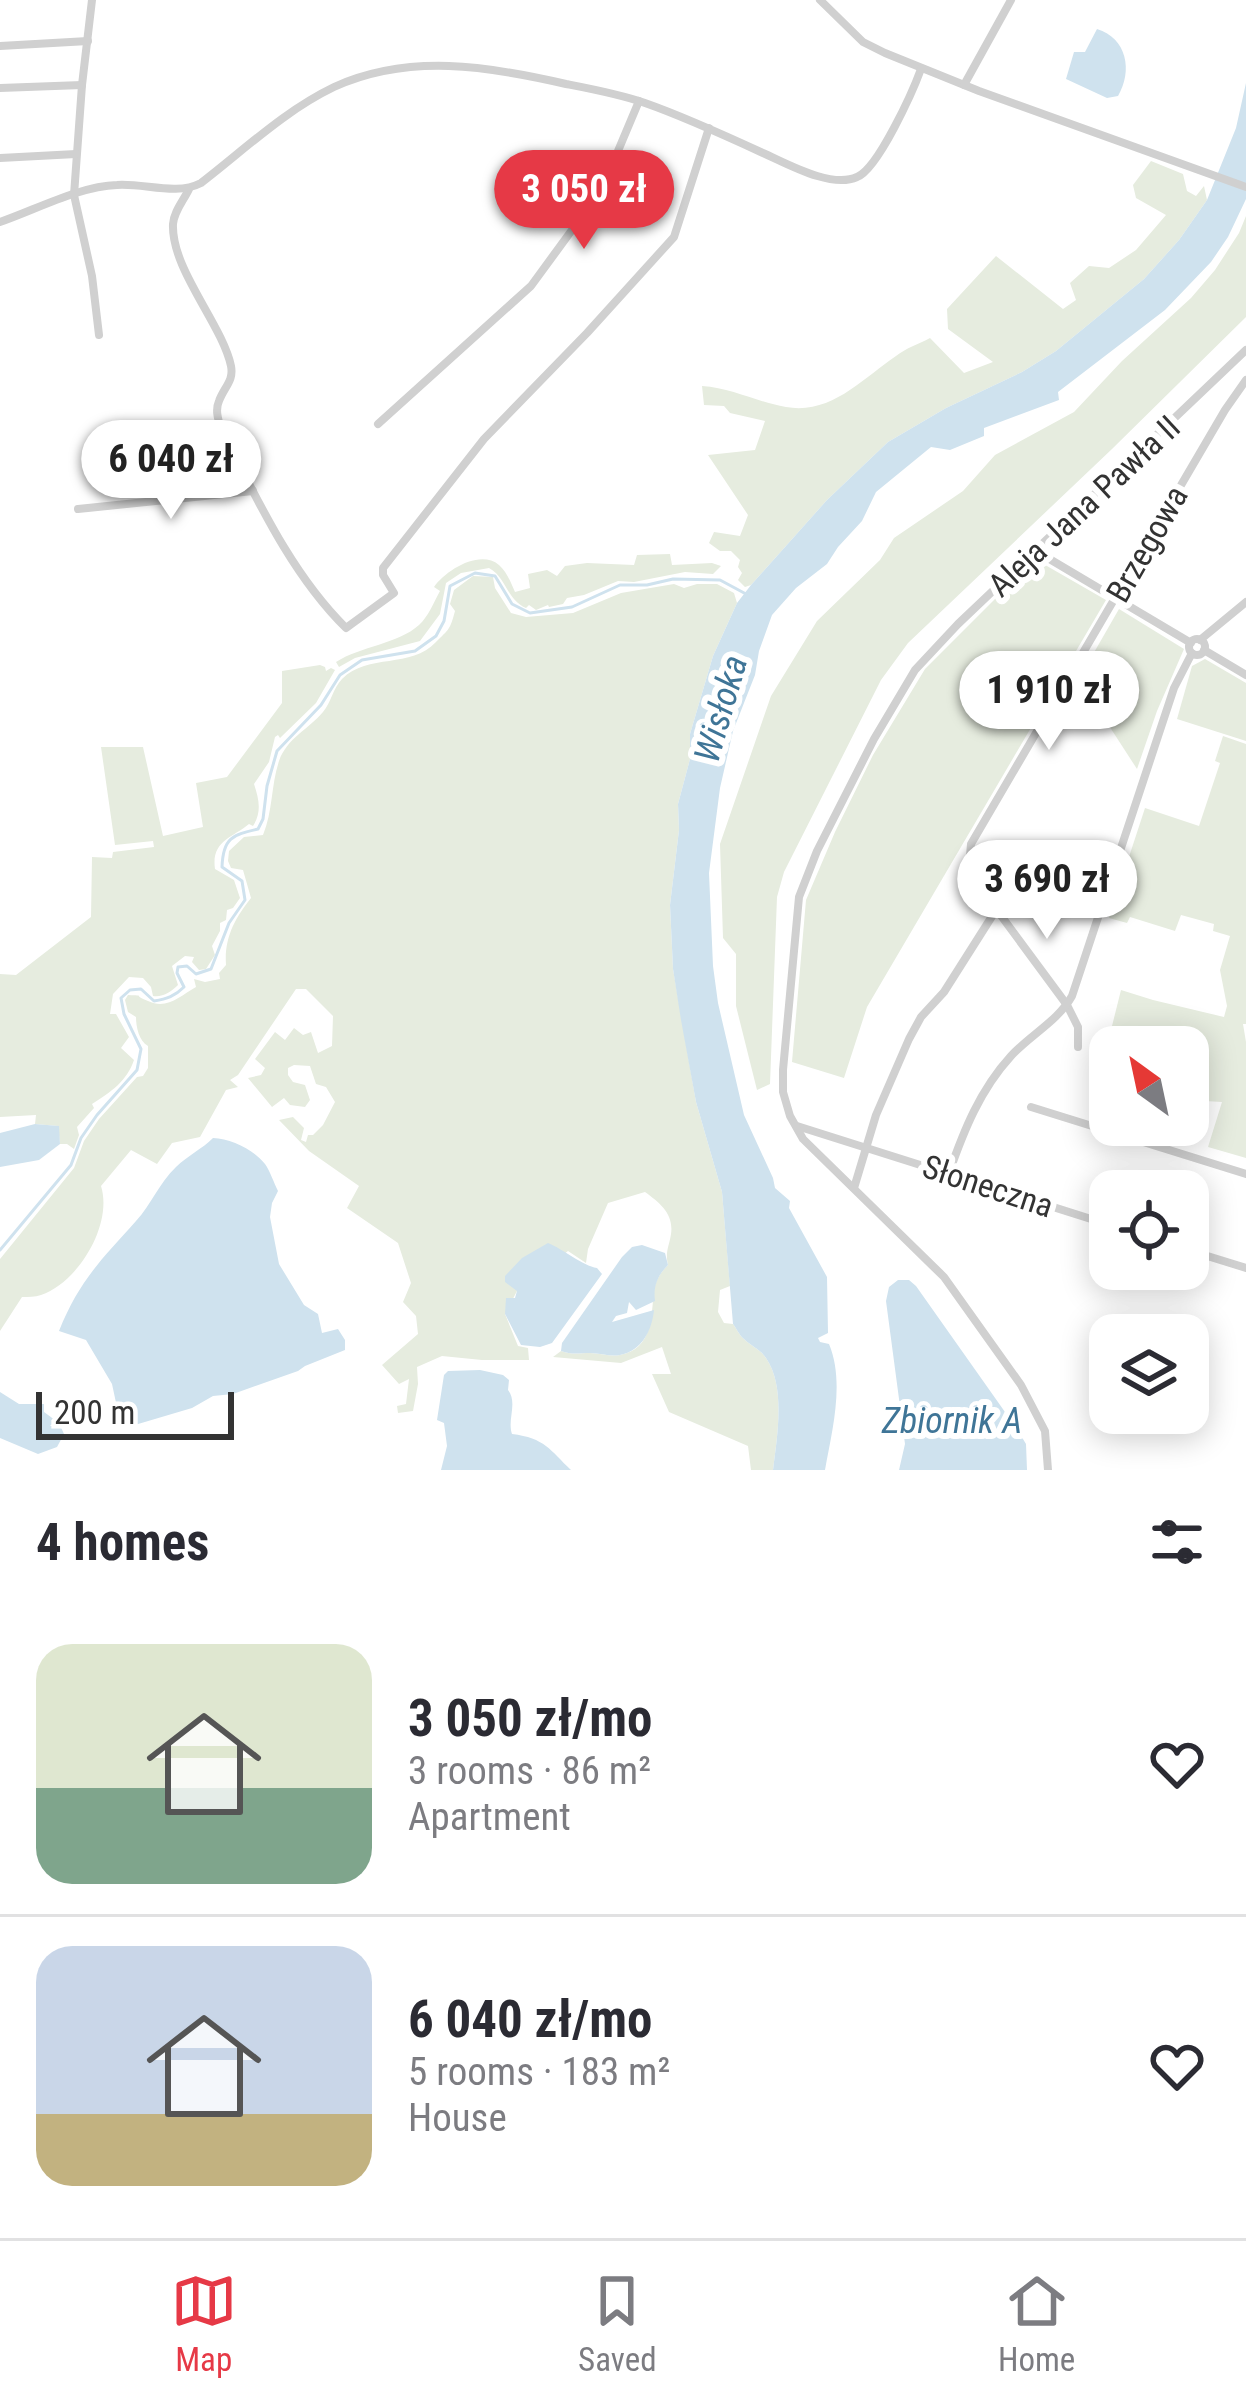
<!DOCTYPE html>
<html lang="en">
<head>
<meta charset="utf-8">
<style>
	body { margin:0; font-family:"Roboto Condensed",sans-serif; background:#f7f7f7; color:#2b2b33; height:100vh; display:flex; flex-direction:column; font-size:45px; white-space:nowrap }
	* { box-sizing:border-box; margin:0 }
	p { font-size:39px; color:#7c7c81 }
	.icon { flex:none; width:66px; height:66px; fill:none; stroke:currentColor; stroke-width:2; stroke-linecap:round; stroke-linejoin:round }
	.map { position:relative; height:1470px; overflow:hidden }
	.details { display:flex; flex-direction:column; background:#fff; flex:1 }
	.details>* { flex:none }
	.needle { width:78px; rotate:327deg }
	.fabs { position:absolute; left:1089px; top:1026px; display:grid; gap:24px }
	.fabs a { display:grid; place-items:center; width:120px; height:120px; border-radius:24px; background:#fff; box-shadow:0 6px 30px #0003; font-size:60px }
	.scale { position:absolute; left:36px; bottom:30px; width:198px; box-sizing:border-box; padding-left:12px; border:6px solid #333; border-top:0; font-size:33px; line-height:42px; white-space:nowrap; color:#333; -webkit-text-stroke:9px #fff; paint-order:stroke }
	.price { position:absolute; translate:-50% -102px; padding:0 27px; border-radius:42px; background:#fff; color:#222; font-size:39px; line-height:78px; filter:drop-shadow(0 3px 6px #0008) }
	.price::after { content:''; position:absolute; left:50%; top:72px; width:36px; height:27px; margin-left:-18px; background:inherit; clip-path:polygon(0 0,100% 0,50% 100%) }
	.price.active { background:#e63946; color:#fff }
	ul { padding:0; list-style:none }
	li { display:flex; align-items:center; gap:36px; height:300px; padding:0 36px }
	li+li { border-top:3px solid #e1e1e2 }
	li span { display:grid; place-items:center; flex:none; width:336px; height:240px; border-radius:36px; color:#555 }
	li>.icon { margin-inline-start:auto }
	span .icon { width:144px; height:144px; fill:#fffc; stroke-width:1 }
	li b { font-size:51px }
	h2 { display:flex; justify-content:space-between; align-items:center; height:144px; padding:0 36px; font-size:51px }
	.menu { display:flex; justify-content:space-around; align-items:center; height:168px; border-top:3px solid #e1e1e2; background:#fff; font-size:33px; color:#7c7c81 }
	.menu a { display:grid; justify-items:center; gap:6px }
	.menu .active { color:#e63946 }
	.map>svg:first-child { display:block }
	.green { fill:#e6ecdf }
	.water { fill:#cfe2ee }
	.lines { fill:none; stroke-linecap:round; stroke-linejoin:round }
	.stream { stroke:#cfe2ee; stroke-width:3 }
	.minor { stroke:#d0d0d0; stroke-width:8 }
	.labels { text-anchor:middle; dominant-baseline:central; stroke-width:12; stroke-linejoin:round; paint-order:stroke }
	.street-label { font-size:33px; fill:#333; stroke:#fff }
	.water-label { font-size:36px; font-style:italic; fill:#3f7597; stroke:#fff }
</style>
</head>
<body>
<div class="map">
<svg width="1246" height="1470" viewBox="0 0 1246 1470">
	<rect width="100%" height="100%" fill="#fff"/>
	<g class="green">
		<path d="M 1151,161 L 1183,174 L 1187,191 L 1196,196 L 1204,186 L 1207,200 L 1179,240 L 1144,279 L 1056,351 L 1022,372 L 946,408 L 888,442 L 827,500 L 751,585 L 745,587 L 738,580 L 742,573 L 738,567 L 740,560 L 731,551 L 720,551 L 709,543 L 714,532 L 740,536 L 748,515 L 708,455 L 755,450 L 765,421 L 730,413 L 724,406 L 704,405 L 702,386 C 732,388 757,402 786,407 C 831,415 862,379 896,356 C 906,348 919,344 930,338 L 964,373 L 993,362 L 948,329 L 947,309 L 996,256 L 1063,309 L 1076,300 L 1070,283 L 1089,266 L 1109,268 L 1136,250 L 1166,215 L 1136,198 L 1133,185 Z"/>
		<polygon points="1246,216 1246,317 1112,449 908,643 881,680 784,872 777,897 770,1084 757,1090 736,1006 736,954 723,938 720,844 771,696 817,621 880,560 894,538 963,491 995,455 1074,412 1122,361 1191,298 1215,270 1239,233"/>
		<path d="M 670,554 L 672,565 L 712,563 L 721,566 L 713,574 L 685,572 L 634,582 L 618,581 L 584,595 L 567,598 L 563,604 L 549,607 L 548,605 L 536,610 L 529,605 L 526,608 C 506,599 507,578 489,568 L 461,573 L 446,583 L 440,614 L 420,641 L 355,658 L 339,667 L 336,662 C 361,646 398,644 419,625 C 428,617 434,602 440,591 L 434,587 C 446,570 480,549 499,565 C 507,572 511,583 515,592 L 530,588 L 528,574 L 547,570 L 557,576 L 565,566 L 587,563 L 634,565 L 637,555 Z"/>
		<polygon points="1040,562 1106,600 867,1007 844,1078 792,1062 806,900 835,832 873,755 925,669 1027,567"/>
		<path d="M 473,576 L 493,577 L 495,588 L 511,613 L 526,617 L 573,613 L 621,593 L 674,584 L 684,588 L 697,584 L 717,584 L 734,593 L 737,603 L 713,656 L 690,734 L 690,759 L 678,804 L 679,830 L 670,905 L 673,969 L 696,1102 L 722,1192 L 730,1286 L 720,1290 L 718,1312 L 724,1323 L 733,1324 C 737,1329 739,1335 744,1339 C 751,1346 760,1349 766,1358 C 786,1387 777,1437 773,1470 L 751,1470 L 748,1446 L 669,1412 L 652,1374 L 671,1374 L 662,1347 L 621,1363 L 553,1357 L 561,1351 C 572,1355 579,1353 590,1353 C 599,1353 611,1357 620,1355 C 653,1349 651,1316 654,1291 C 655,1281 661,1272 668,1265 C 665,1251 669,1247 671,1234 C 674,1214 660,1203 645,1192 L 608,1203 L 588,1249 L 586,1263 L 568,1251 L 517,1291 L 505,1314 L 518,1346 L 528,1348 L 529,1360 L 482,1360 L 442,1356 L 417,1367 L 418,1384 L 413,1411 L 398,1413 L 397,1406 L 406,1404 L 409,1379 L 399,1384 L 382,1365 L 418,1334 L 416,1316 L 403,1302 L 411,1283 L 398,1243 L 347,1208 L 359,1186 L 309,1151 L 279,1120 L 293,1117 L 304,1128 L 301,1140 L 306,1142 L 308,1135 L 313,1135 L 323,1125 L 335,1102 L 326,1087 L 316,1084 L 310,1066 L 294,1065 L 288,1068 L 288,1075 L 293,1082 L 305,1085 L 310,1100 L 305,1107 L 290,1105 L 284,1098 L 272,1107 L 248,1078 L 261,1075 L 265,1068 L 255,1059 L 275,1032 L 285,1040 L 294,1028 L 303,1035 L 311,1032 L 318,1053 L 332,1046 L 333,1016 L 306,989 L 296,989 L 238,1075 L 230,1080 L 238,1087 L 226,1090 L 200,1137 L 172,1143 L 157,1164 L 131,1150 L 101,1186 C 113,1224 79,1282 41,1295 C 35,1297 28,1297 22,1297 L 0,1331 L 0,1259 L 74,1168 L 84,1141 L 99,1119 L 137,1077 L 143,1076 L 148,1068 L 148,1046 C 139,1041 136,1027 136,1017 L 128,1012 L 125,1000 L 128,995 C 148,996 130,994 148,1001 C 167,1010 180,996 196,987 L 194,979 L 205,982 L 220,979 L 219,973 L 226,965 C 224,938 235,918 251,898 L 243,870 L 231,868 L 228,861 L 229,851 L 244,837 L 263,835 C 273,811 271,785 279,761 C 287,738 309,729 323,712 C 331,703 333,688 342,679 C 368,653 411,669 436,642 C 449,629 450,630 455,611 L 450,604 L 454,590 Z"/>
		<polygon points="1119,609 1184,649 1157,711 1137,769 1093,701 1073,689"/>
		<polygon points="1205,659 1246,683 1246,741 1177,719 1192,666"/>
		<path d="M 320,665 L 325,667 L 326,671 L 331,668 L 335,670 L 316,703 L 280,738 L 278,735 L 275,737 L 269,762 L 254,784 C 259,799 262,812 253,826 L 249,824 C 232,838 211,841 215,869 L 234,880 L 240,898 L 233,908 L 227,910 L 226,920 L 220,923 L 220,931 L 212,946 L 215,955 L 206,969 L 199,970 L 192,962 L 194,957 L 185,956 L 172,966 L 178,985 C 172,991 162,998 153,996 L 151,987 L 143,978 L 129,977 L 113,994 L 110,1014 L 116,1014 L 129,1037 L 121,1048 L 134,1060 C 127,1081 111,1092 92,1104 L 94,1108 L 77,1127 L 79,1135 L 74,1149 L 67,1144 L 60,1144 L 58,1126 L 35,1124 L 36,1115 L 0,1117 L 0,974 L 16,975 L 91,917 L 92,857 L 112,858 L 113,852 L 154,847 L 153,841 L 115,845 L 101,747 L 143,747 L 163,836 L 203,827 L 196,783 L 227,777 L 282,703 L 282,671 Z"/>
		<polygon points="1223,736 1246,744 1246,1024 1243,1024 1246,1042 1246,1158 1208,1147 1222,1102 1188,1100 1188,1047 1110,1047 1110,1080 1100,1074 1121,990 1153,1000 1224,1017 1227,1006 1220,970 1230,936 1213,931 1214,924 1181,915 1175,931 1130,917 1127,923 1109,918 1145,808 1199,826 1220,763 1215,761"/>
	</g>
	<g class="water">
		<path d="M 1097,29 C 1127,38 1133,71 1118,96 L 1107,98 L 1066,79 L 1074,52 L 1085,52 Z"/>
		<path d="M 1246,83 L 1246,199 L 1228,237 L 1211,262 L 1165,310 L 1058,392 L 1059,400 L 984,428 L 984,436 L 950,450 L 931,447 L 876,492 L 862,521 L 838,547 L 827,564 L 796,588 L 772,615 L 759,651 L 755,675 L 733,731 L 720,788 L 709,873 L 713,966 L 718,1003 L 744,1115 L 773,1178 L 775,1188 L 790,1201 L 789,1208 L 827,1277 L 828,1333 L 818,1338 L 820,1342 L 829,1344 C 845,1382 832,1431 825,1470 L 773,1470 C 777,1437 786,1387 766,1358 C 760,1349 751,1346 744,1339 C 739,1335 737,1329 733,1324 L 722,1192 L 696,1102 L 681,1020 L 673,969 L 670,905 L 679,830 L 678,804 L 690,759 L 690,734 L 713,656 L 737,603 L 751,585 L 827,500 L 888,442 L 946,408 L 1022,372 L 1056,351 L 1144,279 L 1179,240 L 1207,200 L 1236,128 Z"/>
		<polygon points="35,1124 59,1126 60,1144 39,1160 0,1167 0,1133"/>
		<path d="M 213,1138 C 231,1139 253,1149 265,1164 C 270,1171 274,1183 278,1191 L 272,1203 L 270,1217 L 279,1264 L 304,1305 L 318,1314 L 322,1333 L 338,1329 L 345,1340 L 345,1350 L 305,1366 L 298,1371 L 233,1394 L 213,1396 L 192,1408 L 128,1427 L 118,1412 L 112,1384 L 86,1340 L 59,1331 C 79,1281 101,1260 136,1221 C 151,1205 159,1183 176,1167 C 187,1156 202,1149 213,1138 Z"/>
		<path d="M 548,1243 C 563,1249 583,1266 597,1268 L 602,1274 L 552,1343 L 540,1347 L 521,1345 L 505,1314 L 506,1298 L 515,1298 L 517,1291 L 505,1282 L 505,1276 L 522,1258 Z"/>
		<path d="M 642,1245 L 665,1253 L 668,1265 C 658,1275 653,1286 655,1301 L 636,1310 L 629,1302 L 627,1313 L 616,1316 L 612,1322 L 654,1310 C 652,1330 642,1351 620,1355 C 611,1357 600,1353 590,1353 C 579,1353 572,1355 561,1351 L 562,1343 L 622,1257 L 632,1247 Z"/>
		<polygon points="898,1280 909,1280 916,1286 1017,1429 1026,1444 1027,1470 899,1470 905,1444 886,1301 889,1287"/>
		<path d="M 480,1370 L 503,1375 L 509,1380 L 508,1390 C 518,1403 507,1419 512,1434 C 545,1438 550,1450 571,1470 L 441,1470 L 447,1446 L 444,1423 L 437,1420 L 444,1375 L 448,1371 Z"/>
		<polygon points="0,1392 19,1404 44,1404 44,1412 59,1423 64,1434 57,1447 38,1454 0,1438"/>
	</g>
	<g class="lines">
		<path class="stream" d="M 0,1250 L 71,1165 L 81,1138 L 97,1115 L 137,1070 L 141,1049 L 124,1014 L 121,998 L 130,990 L 141,989 L 154,1001 C 167,999 175,996 184,987 L 177,973 L 178,967 L 187,966 L 196,974 L 211,969 L 229,923 L 245,900 L 242,881 L 222,867 C 223,838 232,835 258,829 L 263,819 L 267,786 L 277,751 L 321,705 L 340,675 L 362,660 L 415,651 L 436,636 L 444,621 L 450,586 L 475,573 L 495,576 L 512,604 L 530,613 L 572,607 L 620,585 L 647,585 L 673,579 L 720,580 L 746,594"/>
		<g class="minor">
			<polyline points="92,0 82,85 74,195 92,276 99,335"/>
			<polyline points="820,0 863,42 885,53 979,91 1246,187"/>
			<polyline points="0,46 88,41"/>
			<polyline points="964,85 1011,0"/>
			<polyline points="0,88 82,85"/>
			<polyline points="0,158 76,154"/>
			<path d="M 189,189 C 184,200 174,211 173,224 C 171,269 222,324 231,366 C 234,381 224,387 219,401 C 215,410 218,419 221,429 C 256,497 291,574 346,628 L 394,593 L 383,575 L 383,568 L 484,439 L 587,333 L 674,237 L 709,128"/>
			<path d="M 0,222 C 35,210 80,186 117,185 C 145,183 176,196 201,183 C 244,150 284,111 334,87 C 409,53 488,66 566,84 C 592,89 619,94 645,103 C 685,117 724,135 763,153 C 786,163 831,189 857,177 C 878,169 913,91 921,69"/>
			<polyline points="378,424 531,286 602,189 639,101"/>
			<polyline points="78,509 253,491"/>
			<polyline points="1036,551 1191,643"/>
			<circle cx="1197" cy="647" r="8"/>
			<polyline points="1200,640 1246,602"/>
			<polyline points="1204,650 1246,675"/>
			<polyline points="1078,1047 1078,1027 1067,1005 974,879 969,867 971,844 1225,410 1246,380"/>
			<polyline points="1031,1107 1246,1174"/>
			<polyline points="797,1126 1110,1225"/>
			<path d="M 949,1173 C 964,1130 980,1090 1011,1056 C 1030,1035 1058,1021 1072,996 L 1174,688 L 1192,653"/>
			<polyline points="854,1188 876,1115 909,1039 921,1017 944,992 996,910"/>
			<polyline points="1188,1250 1246,1268"/>
			<polyline points="1048,1470 1045,1431 1021,1385 944,1277 803,1139 790,1116 783,1092 783,1070 799,897 817,851 874,739 915,670 958,624 1246,350"/>
		</g>
	</g>
	<g class="labels">
		<g class="street-label">
			<text transform="translate(1084 506) rotate(-43)">Aleja Jana Pawła II</text>
			<text transform="translate(1147 544) rotate(-60)">Brzegowa</text>
			<text transform="translate(988 1186) rotate(18)">Słoneczna</text>
		</g>
		<g class="water-label">
			<text transform="translate(721 709) rotate(-74)">Wisłoka</text>
			<text x="952" y="1421">Zbiornik A</text>
		</g>
	</g>
</svg>
<div class="fabs">
<a><svg class="needle" viewBox="-14 -14 28 28"><path d="M0-13l5 13h-10z" fill="#e53935"/><path d="M0 13l5-13h-10z" fill="#7c7c81"/></svg></a>
<a><svg class="icon" aria-label="locate" viewBox="0 0 24 24"><circle cx="12" cy="12" r="6"/><path d="M12 2v4M12 18v4M2 12h4M18 12h4"/></svg></a>
<a><svg class="icon" aria-label="layers" viewBox="0 0 24 24"><path d="M12 4l9 5-9 5-9-5zM3 14l9 5 9-5"/></svg></a>
</div>
<div class="scale">200 m</div>
<b class="price active" style="left:584px;top:252px">3 050 zł</b>
<b class="price" style="left:171px;top:522px">6 040 zł</b>
<b class="price" style="left:1049px;top:753px">1 910 zł</b>
<b class="price" style="left:1047px;top:942px">3 690 zł</b>
</div>
<section class="details">
<h2>4 homes<svg class="icon" aria-label="filters" viewBox="0 0 24 24"><path d="M4 7h16M4 17h16"/><circle cx="9" cy="7" r="2"/><circle cx="15" cy="17" r="2"/></svg></h2>
<ul>
<li><span style="background:linear-gradient(#dfe7d0 60%,#7fa58c 0)"><svg class="icon" aria-label="home" viewBox="0 0 24 24"><path d="M3 11l9-7 9 7M6 9v11h12V9"/></svg></span><div><b>3 050 zł/mo</b><p>3 rooms · 86 m²</p><p>Apartment</p></div><svg class="icon" aria-label="heart" viewBox="0 0 24 24"><path d="M12 20l-8-8c-3-5 5-10 8-4 3-6 11-1 8 4z"/></svg></li>
<li><span style="background:linear-gradient(#c9d6e8 70%,#c2b280 0)"><svg class="icon" aria-label="home" viewBox="0 0 24 24"><path d="M3 11l9-7 9 7M6 9v11h12V9"/></svg></span><div><b>6 040 zł/mo</b><p>5 rooms · 183 m²</p><p>House</p></div><svg class="icon" aria-label="heart" viewBox="0 0 24 24"><path d="M12 20l-8-8c-3-5 5-10 8-4 3-6 11-1 8 4z"/></svg></li>
</ul>
</section>
<nav class="menu">
<a class="active"><svg class="icon" aria-label="map" viewBox="0 0 24 24"><path d="M3 6l6-2 6 2 6-2v14l-6 2-6-2-6 2zM9 4v14M15 6v14"/></svg>Map</a>
<a><svg class="icon" aria-label="saved" viewBox="0 0 24 24"><path d="M7 4h10v16l-5-4-5 4z"/></svg>Saved</a>
<a><svg class="icon" aria-label="home" viewBox="0 0 24 24"><path d="M3 11l9-7 9 7M6 9v11h12V9"/></svg>Home</a>
</nav>
</body>
</html>
